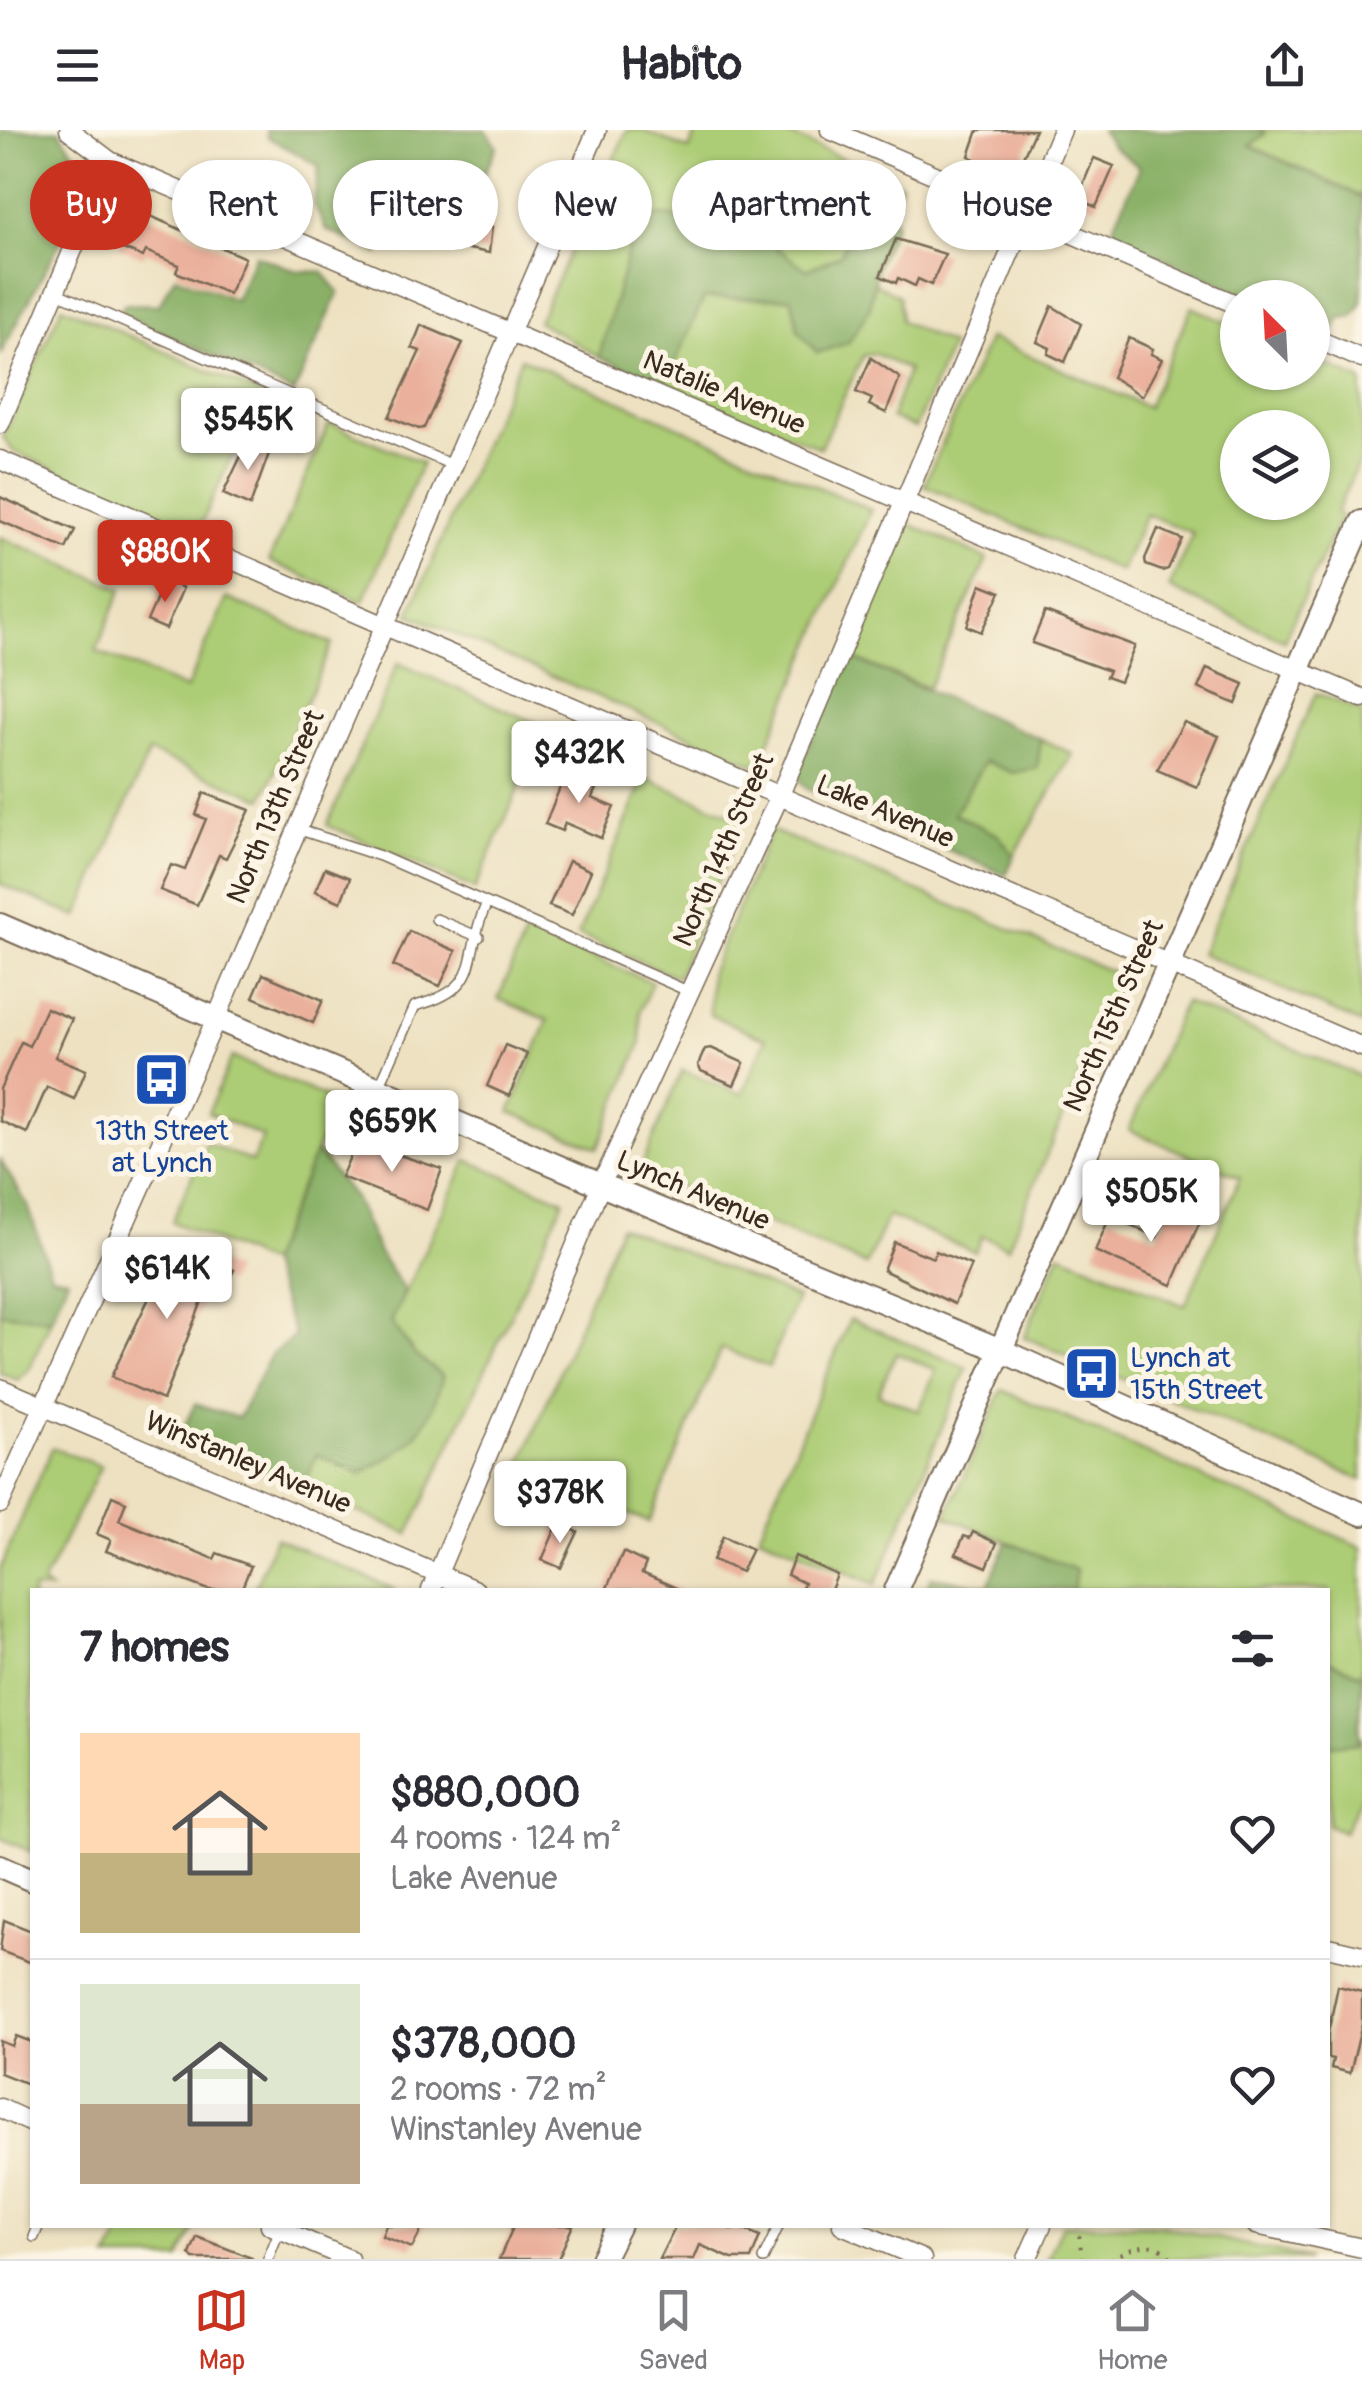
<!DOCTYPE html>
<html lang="en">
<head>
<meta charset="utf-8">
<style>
	body { margin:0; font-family:Pangolin,sans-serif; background:#f2f2f3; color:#2b2b33; height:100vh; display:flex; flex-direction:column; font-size:38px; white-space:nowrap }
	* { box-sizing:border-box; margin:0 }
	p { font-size:32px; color:#7c7c81 }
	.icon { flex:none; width:55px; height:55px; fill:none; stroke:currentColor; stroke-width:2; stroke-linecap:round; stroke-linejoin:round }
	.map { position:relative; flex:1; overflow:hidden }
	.sheet { position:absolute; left:30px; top:1458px; width:1300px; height:640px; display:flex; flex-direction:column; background:#fff; border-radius:0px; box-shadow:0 2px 8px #0004 }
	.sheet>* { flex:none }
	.top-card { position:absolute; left:30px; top:30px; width:1302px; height:90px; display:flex; gap:20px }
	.needle { width:65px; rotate:336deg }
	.controls { position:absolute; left:1220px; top:150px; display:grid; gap:20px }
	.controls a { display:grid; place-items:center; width:110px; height:110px; border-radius:50%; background:#fff; box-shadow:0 2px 8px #0004; font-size:50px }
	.price { position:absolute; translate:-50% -85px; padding:0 22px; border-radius:10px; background:#fff; color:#222; font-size:32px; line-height:65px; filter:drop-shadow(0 2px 5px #0008) }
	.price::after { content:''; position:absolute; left:50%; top:60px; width:30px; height:22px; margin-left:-15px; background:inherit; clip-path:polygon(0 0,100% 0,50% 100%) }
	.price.active { background:#c8321e; color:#fff }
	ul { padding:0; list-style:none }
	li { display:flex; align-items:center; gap:30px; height:250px; padding:0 50px }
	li+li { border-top:2px solid #e1e1e2 }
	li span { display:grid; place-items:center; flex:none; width:280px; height:200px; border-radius:0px; color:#555 }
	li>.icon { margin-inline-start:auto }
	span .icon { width:120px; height:120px; fill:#fffc; stroke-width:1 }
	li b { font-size:42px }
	h2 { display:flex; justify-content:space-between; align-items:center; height:120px; padding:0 50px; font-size:42px }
	.pill { padding:0 35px; border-radius:45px; background:#fff; box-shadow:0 2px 8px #0004; font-size:35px; line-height:90px }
	.pill.active { background:#c8321e; color:#fff }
	header { display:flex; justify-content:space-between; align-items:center; height:130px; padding:0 50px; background:#fff; font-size:45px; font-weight:700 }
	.dock { display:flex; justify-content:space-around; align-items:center; height:140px; border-top:2px solid #e1e1e2; background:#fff; font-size:28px; color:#7c7c81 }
	.dock a { display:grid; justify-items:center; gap:5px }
	.dock .active { color:#c8321e }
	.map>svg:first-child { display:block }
	.green { fill:#accc74; stroke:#747b49; stroke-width:2.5; fill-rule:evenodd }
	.forest { fill:#89b066; stroke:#626d42; stroke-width:2.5 }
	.building { fill:#eab09b }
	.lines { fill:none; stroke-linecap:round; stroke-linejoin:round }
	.service-casing { stroke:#796a57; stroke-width:12 }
	.minor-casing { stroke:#796a57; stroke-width:21 }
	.tertiary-casing { stroke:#796a57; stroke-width:26 }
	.path { stroke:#796a57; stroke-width:4; stroke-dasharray:2.5 8; stroke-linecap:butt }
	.service { stroke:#fff; stroke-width:9 }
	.minor { stroke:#fff; stroke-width:18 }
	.tertiary { stroke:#fff; stroke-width:22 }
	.labels { text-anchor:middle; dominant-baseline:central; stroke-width:10; stroke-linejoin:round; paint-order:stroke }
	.street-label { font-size:28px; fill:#3b2a1e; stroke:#fcf5e5 }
	.transit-label { font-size:28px; fill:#164399; stroke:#fcf5e5 }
</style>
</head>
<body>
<header><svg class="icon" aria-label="menu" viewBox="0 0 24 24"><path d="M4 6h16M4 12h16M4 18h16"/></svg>Habito<svg class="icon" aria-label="share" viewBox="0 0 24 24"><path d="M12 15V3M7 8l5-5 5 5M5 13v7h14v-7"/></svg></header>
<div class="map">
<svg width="1362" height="2129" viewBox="0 0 1362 2129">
	<rect width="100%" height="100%" fill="#fcf5e5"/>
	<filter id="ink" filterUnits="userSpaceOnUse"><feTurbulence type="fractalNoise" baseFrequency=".01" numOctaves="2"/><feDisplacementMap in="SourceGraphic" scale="20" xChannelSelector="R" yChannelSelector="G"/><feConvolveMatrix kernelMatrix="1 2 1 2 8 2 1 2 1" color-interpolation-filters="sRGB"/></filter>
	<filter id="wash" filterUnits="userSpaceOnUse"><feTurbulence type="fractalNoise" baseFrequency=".0048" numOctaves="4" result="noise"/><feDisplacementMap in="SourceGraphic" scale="40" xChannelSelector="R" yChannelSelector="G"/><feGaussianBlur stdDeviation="2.25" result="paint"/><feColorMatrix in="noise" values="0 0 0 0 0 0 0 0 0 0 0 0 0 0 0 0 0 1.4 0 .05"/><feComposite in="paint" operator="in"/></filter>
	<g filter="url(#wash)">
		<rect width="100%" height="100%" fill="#ede1c1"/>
		<g class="green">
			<polygon points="627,0 642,0 689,20 698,0 778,0 901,54 891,80 862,68 841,125 806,140 747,96 639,83 599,227 538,191"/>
			<polygon points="1262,0 1362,0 1362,67 1249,15 1264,5"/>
			<polygon points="875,153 899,166 901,191 951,215 915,298 891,288 908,240 873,223 863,226 820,318 665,255 703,168 793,168 798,200 869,180"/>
			<polygon points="62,176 260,264 197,403 13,321 3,307"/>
			<path d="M 1192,177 L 1237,197 L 1238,242 L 1312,242 L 1313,229 L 1362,251 L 1362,325 L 1336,383 L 1341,386 L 1284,510 L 1169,458 L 1193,403 L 1146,384 L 1121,441 L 924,355 L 989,208 L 1147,277 ZM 1238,298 L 1312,298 L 1312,372 L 1238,372 Z"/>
			<polygon points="521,228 871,380 758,636 409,484"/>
			<polygon points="329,293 422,333 363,472 269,431"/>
			<polygon points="907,393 987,429 928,558 847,526"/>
			<polygon points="0,407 122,459 96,521 186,559 227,468 332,514 263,669 149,622 78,787 0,754"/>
			<polygon points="398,533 545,597 475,759 327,695"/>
			<polygon points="1316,563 1362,582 1362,894 1201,823"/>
			<polygon points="1041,609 1073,624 1014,726 998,705 954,684 985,631 1037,638"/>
			<polygon points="645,648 744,690 677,847 578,805"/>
			<polygon points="771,700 1122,846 1008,1117 982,1106 975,1122 888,1086 866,1135 640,1040 682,940 742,964 766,909 710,885 710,844"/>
			<polygon points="527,800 652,852 640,881 641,913 598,1018 510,982 548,890 498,869"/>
			<polygon points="1184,872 1362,947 1362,1350 1024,1207 1060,1123 1185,1176 1240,1047 1129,1000"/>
			<polygon points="232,927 337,972 268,1133 172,1092 206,1013 252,1032 263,1007 208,983"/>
			<polygon points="467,1030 564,1070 409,1404 304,1359 316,1324 360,1344 442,1246 415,1225 391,1192"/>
			<polygon points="620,1096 797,1168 769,1237 721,1218 649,1392 519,1339"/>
			<polygon points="0,1183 51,1189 30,1238 18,1250 0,1243"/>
			<path d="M 850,1189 L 967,1238 L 876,1454 L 759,1405 ZM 896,1223 L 936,1240 L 919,1281 L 878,1264 Z"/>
			<polygon points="1002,1260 1362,1417 1362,1545 1328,1530 1328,1460 1073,1460 1075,1440 946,1386"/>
			<polygon points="52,1318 101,1336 42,1455 50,1460 32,1460 32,1722 0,1708 0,1439"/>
			<polygon points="275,1408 396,1460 254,1460"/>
			<polygon points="1362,1606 1362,1663 1344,1702 1328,1695 1328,1615 1359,1613"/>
			<polygon points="125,2095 196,2095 180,2129 108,2129"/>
			<polygon points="1062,2095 1160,2095 1309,2129 1047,2129"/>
		</g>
		<g class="forest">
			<polygon points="0,0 59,0 93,50 0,225"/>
			<polygon points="266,0 486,0 497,16 470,75 414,49 379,123 326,100 314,74 319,36 267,7"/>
			<polygon points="1101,0 1262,0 1265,4 1250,16 1362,67 1362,172 1353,186 1340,188 1332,205 1313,196 1312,168 1251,167 1110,104 1140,37 1113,17"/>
			<polygon points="862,67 891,80 895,95 878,133 869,180 848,213 817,223 798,200 792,168 704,168 665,255 599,227 639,83 747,96 807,140 841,124"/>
			<polygon points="255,125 297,141 322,142 339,162 294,263 119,183 125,174 159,175 175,146 235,170"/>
			<polygon points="847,526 1041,609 1037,638 1013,643 985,631 954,684 998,705 1014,726 1006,745 807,659 795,645"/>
			<path d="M 316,1021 L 354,1068 L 379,1123 L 405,1162 L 391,1192 L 415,1225 L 443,1246 C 425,1307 413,1314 360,1344 L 316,1324 L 304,1359 L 179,1308 L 195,1274 L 238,1288 L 271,1225 L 295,1206 L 268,1133 Z"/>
			<polygon points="0,1030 28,1076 51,1145 68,1148 51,1189 0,1183"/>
			<polygon points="1007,1412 1076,1440 1073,1460 926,1460 931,1447 988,1456"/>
			<polygon points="1328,1530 1362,1545 1359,1613 1328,1615"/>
		</g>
		<g id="blocks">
			<g class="building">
				<polygon points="978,0 1035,0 1013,49 969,26"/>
				<polygon points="1094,28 1114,36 1096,77 1077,69"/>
				<polygon points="442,80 460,82 460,88 492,97 489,123 438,113"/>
				<polygon points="139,81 245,128 229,164 176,142 179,135 146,121 143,127 118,117 133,84"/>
				<polygon points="896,109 945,124 931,155 918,149 915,156 898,148 896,153 880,146"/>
				<polygon points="1052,176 1081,194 1065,232 1048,224 1050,218 1037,212"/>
				<polygon points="421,195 463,213 424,298 419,299 389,287 420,221 412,218"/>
				<polygon points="1129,208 1153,219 1151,224 1162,229 1142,266 1112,247"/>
				<polygon points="871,228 900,248 886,283 869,275 872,269 856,262"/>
				<polygon points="249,309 271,318 250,376 223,364"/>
				<polygon points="0,367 75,400 66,419 0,391"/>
				<polygon points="1158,399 1182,409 1168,439 1162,441 1146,435 1145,429"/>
				<polygon points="165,450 183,458 166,499 147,491"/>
				<polygon points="981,454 1001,462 981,502 967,496"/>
				<polygon points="1045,482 1135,516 1120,552 1106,547 1109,541 1032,513"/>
				<polygon points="1207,538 1244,554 1236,574 1198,558"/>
				<polygon points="1184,592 1219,606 1197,657 1157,640"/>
				<polygon points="568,638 599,651 592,668 614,677 601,708 565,693 562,701 545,694"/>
				<polygon points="204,663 250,680 226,728 219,725 197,775 160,760 171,735 185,740 206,689 196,685"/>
				<polygon points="569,731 591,741 572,785 549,776"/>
				<polygon points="325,738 350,748 341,772 315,761"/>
				<polygon points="409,801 456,821 440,856 393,836"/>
				<polygon points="263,844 323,870 313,893 253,867"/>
				<polygon points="46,878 72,889 55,927 86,940 74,969 47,957 27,1003 0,991 0,959 21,912 29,916"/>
				<polygon points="505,915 527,924 509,966 487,956"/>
				<polygon points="711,918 744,933 734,955 701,941 698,935 705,919"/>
				<polygon points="357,1011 442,1039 427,1080 341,1047"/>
				<polygon points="1171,1076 1201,1089 1172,1155 1095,1121 1110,1086 1157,1107"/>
				<polygon points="894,1112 933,1128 936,1121 971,1135 954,1174 883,1140"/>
				<polygon points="175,1114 234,1140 228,1153 212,1146 163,1270 111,1247"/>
				<polygon points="112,1366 126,1372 119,1390 214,1429 217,1423 251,1436 241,1460 209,1460 106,1421 111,1410 97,1404"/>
				<polygon points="558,1393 578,1402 561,1438 542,1430"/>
				<polygon points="973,1402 997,1413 987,1437 956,1424 964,1406 970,1408"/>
				<polygon points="723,1406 752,1419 741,1442 713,1430"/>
				<polygon points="623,1422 646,1433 642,1443 681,1460 606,1460"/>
				<polygon points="795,1426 837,1445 831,1460 801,1460 804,1453 787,1445"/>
				<polygon points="4,1790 32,1801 32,1833 0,1821"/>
				<polygon points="1338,1856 1362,1862 1362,1894 1350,1943 1331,1938 1333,1929 1328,1928 1328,1903"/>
				<polygon points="16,1906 32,1912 28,1954 0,1943 0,1911 12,1916"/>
				<polygon points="386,2095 424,2095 412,2118 382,2106"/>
				<polygon points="514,2095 573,2095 558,2129 499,2129"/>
				<polygon points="676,2095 721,2095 733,2100 735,2096 760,2106 751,2129 732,2129 700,2115 694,2129 659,2129"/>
				<polygon points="197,2107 252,2128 252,2129 194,2129 190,2124"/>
			</g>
		</g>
	</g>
	<g filter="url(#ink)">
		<use href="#blocks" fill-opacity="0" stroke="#796a57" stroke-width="2.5"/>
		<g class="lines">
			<defs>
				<g id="service">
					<polyline points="55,162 452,335"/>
					<polyline points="297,699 380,726 690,862"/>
					<polyline points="436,789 479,807"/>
					<path d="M 379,957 L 415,876 C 487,857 462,827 486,775"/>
					<polyline points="34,2107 39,2095"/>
					<polyline points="268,2129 280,2099"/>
					<polyline points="763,2129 779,2095"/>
				</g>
				<g id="minor">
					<polyline points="69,0 110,31 1362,568"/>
					<polyline points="830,0 1238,175"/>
					<polyline points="1312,207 1362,229"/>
					<polyline points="0,294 110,31"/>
					<polyline points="0,330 1362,917"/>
					<polyline points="0,1258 475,1460"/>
					<polyline points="0,1374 216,889 597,0"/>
					<polyline points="431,1460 601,1055 779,667 1062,0"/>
					<polyline points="1328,1817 1362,1825"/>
					<polyline points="0,1978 32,1993"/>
					<polyline points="270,2095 349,2129"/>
					<polyline points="842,2095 922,2129"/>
					<polyline points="1256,2095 1362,2118"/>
					<polyline points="1027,2129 1042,2095"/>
				</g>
				<g id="tertiary">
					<polyline points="0,795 601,1055 998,1219 1362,1384"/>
					<polyline points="896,1460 1362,392"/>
					<polyline points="0,1736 32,1750"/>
					<polyline points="602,2129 619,2095"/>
				</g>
			</defs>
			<use href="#service" class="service-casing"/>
			<use href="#minor" class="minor-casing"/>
			<use href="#tertiary" class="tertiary-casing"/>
			<g class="path">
				<polyline points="1078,2095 1082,2129"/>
				<path d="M 1111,2129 C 1134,2118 1153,2105 1172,2129"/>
			</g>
			<use href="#service" class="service"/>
			<use href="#minor" class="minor"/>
			<use href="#tertiary" class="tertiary"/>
		</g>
	</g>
	<defs>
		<symbol id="bus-square" viewBox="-11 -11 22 22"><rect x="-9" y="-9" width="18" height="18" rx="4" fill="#1a4fb4" stroke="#fcf5e5"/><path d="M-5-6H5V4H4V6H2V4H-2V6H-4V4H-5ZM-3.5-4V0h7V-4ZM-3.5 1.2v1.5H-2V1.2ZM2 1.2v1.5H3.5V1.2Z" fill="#fff"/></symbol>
	</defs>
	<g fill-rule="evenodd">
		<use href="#bus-square" x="130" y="918" width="63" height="63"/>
		<use href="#bus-square" x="1060" y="1212" width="63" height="63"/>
	</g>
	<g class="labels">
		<g class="street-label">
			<text transform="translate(724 263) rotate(23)">Natalie Avenue</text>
			<text transform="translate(276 677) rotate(-67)">North 13th Street</text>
			<text transform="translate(885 682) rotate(23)">Lake Avenue</text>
			<text transform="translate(724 720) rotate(-66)">North 14th Street</text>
			<text transform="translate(1114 886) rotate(-66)">North 15th Street</text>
			<text transform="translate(693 1061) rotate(23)">Lynch Avenue</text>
			<text transform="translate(248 1333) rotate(23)">Winstanley Avenue</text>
		</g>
		<g class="transit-label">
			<text x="162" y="1001">13th Street<tspan x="162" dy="32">at Lynch</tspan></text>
			<text x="1130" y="1228" text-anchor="start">Lynch at<tspan x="1130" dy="32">15th Street</tspan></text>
		</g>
	</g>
</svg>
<div class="controls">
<a><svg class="needle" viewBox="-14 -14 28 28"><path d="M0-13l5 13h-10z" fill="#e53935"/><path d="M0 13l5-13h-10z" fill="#7c7c81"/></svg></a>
<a><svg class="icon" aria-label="layers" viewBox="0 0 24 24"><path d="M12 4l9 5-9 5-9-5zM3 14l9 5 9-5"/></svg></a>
</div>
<b class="price" style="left:248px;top:343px">$545K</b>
<b class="price active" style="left:165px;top:475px">$880K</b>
<b class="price" style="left:579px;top:676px">$432K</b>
<b class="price" style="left:392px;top:1045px">$659K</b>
<b class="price" style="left:1151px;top:1115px">$505K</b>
<b class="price" style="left:167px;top:1192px">$614K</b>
<b class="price" style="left:560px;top:1416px">$378K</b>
<div class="top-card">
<a class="pill active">Buy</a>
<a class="pill">Rent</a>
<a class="pill">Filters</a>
<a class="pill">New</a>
<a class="pill">Apartment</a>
<a class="pill">House</a>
</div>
<section class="sheet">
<h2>7 homes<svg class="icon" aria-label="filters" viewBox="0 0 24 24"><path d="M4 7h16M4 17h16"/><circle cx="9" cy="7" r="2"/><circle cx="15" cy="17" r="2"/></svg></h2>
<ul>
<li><span style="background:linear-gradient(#ffd9b3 60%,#c2b280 0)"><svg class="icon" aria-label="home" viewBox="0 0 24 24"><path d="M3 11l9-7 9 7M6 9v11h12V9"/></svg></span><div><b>$880,000</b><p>4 rooms · 124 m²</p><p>Lake Avenue</p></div><svg class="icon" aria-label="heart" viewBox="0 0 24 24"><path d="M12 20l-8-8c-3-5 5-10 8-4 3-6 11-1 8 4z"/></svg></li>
<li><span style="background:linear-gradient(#dfe7d0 60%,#b9a48a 0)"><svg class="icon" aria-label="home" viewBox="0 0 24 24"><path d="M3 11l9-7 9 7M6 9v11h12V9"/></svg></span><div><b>$378,000</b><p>2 rooms · 72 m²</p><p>Winstanley Avenue</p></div><svg class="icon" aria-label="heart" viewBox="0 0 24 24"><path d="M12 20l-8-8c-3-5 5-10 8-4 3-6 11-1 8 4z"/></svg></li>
</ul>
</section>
</div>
<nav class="dock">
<a class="active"><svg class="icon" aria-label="map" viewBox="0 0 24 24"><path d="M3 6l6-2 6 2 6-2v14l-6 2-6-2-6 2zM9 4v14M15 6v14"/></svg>Map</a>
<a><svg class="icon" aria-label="saved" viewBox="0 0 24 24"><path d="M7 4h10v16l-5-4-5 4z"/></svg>Saved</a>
<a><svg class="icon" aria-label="home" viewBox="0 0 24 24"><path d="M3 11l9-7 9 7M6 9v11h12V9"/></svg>Home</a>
</nav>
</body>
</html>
